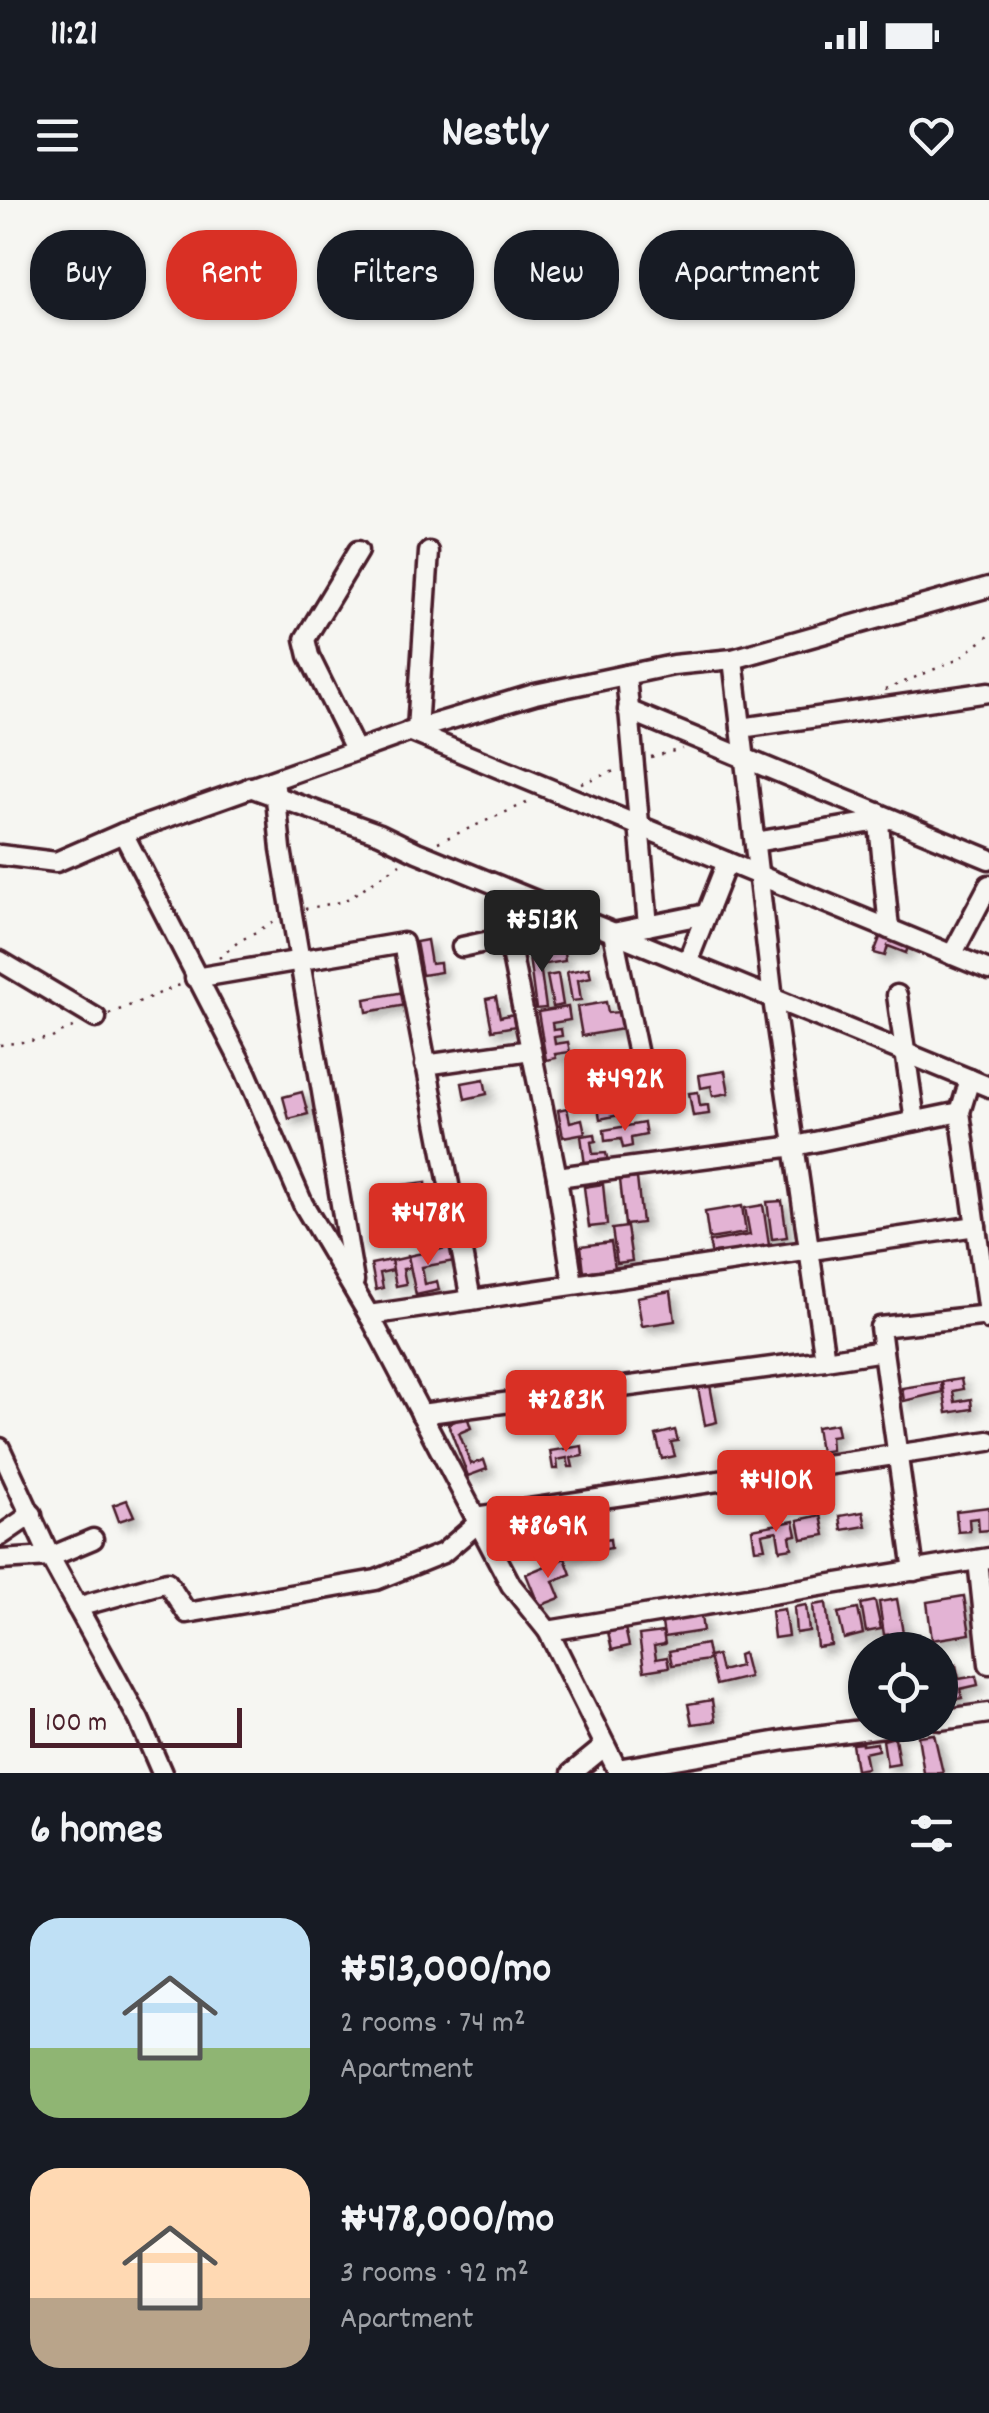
<!DOCTYPE html>
<html lang="en">
<head>
<meta charset="utf-8">
<style>
	body { margin:0; font-family:Dekko,sans-serif; background:#20242c; color:#f1f3f6; height:100vh; display:flex; flex-direction:column; font-size:38px; white-space:nowrap }
	* { box-sizing:border-box; margin:0 }
	p { font-size:32px; color:#9ea1a6 }
	.icon { flex:none; width:55px; height:55px; fill:none; stroke:currentColor; stroke-width:2; stroke-linecap:round; stroke-linejoin:round }
	.map { position:relative; height:1573px; overflow:hidden }
	.panel { display:flex; flex-direction:column; background:#171b24; flex:1 }
	.panel>* { flex:none }
	.banner { position:absolute; left:30px; top:30px; width:930px; height:90px; display:flex; gap:20px }
	.controls { position:absolute; left:848px; top:1432px; display:grid; gap:20px }
	.controls a { display:grid; place-items:center; width:110px; height:110px; border-radius:50%; background:#171b24; box-shadow:0 2px 8px #0004; font-size:50px }
	.scale { position:absolute; left:30px; bottom:25px; width:212px; box-sizing:border-box; padding-left:10px; border:5px solid #4a1f2b; border-top:0; font-size:28px; line-height:35px; white-space:nowrap; color:#4a1f2b; -webkit-text-stroke:8px #f6f6f2; paint-order:stroke }
	.price { position:absolute; translate:-50% -85px; padding:0 22px; border-radius:10px; background:#d93025; color:#fff; font-size:32px; line-height:65px; filter:drop-shadow(0 2px 5px #0008) }
	.price::after { content:''; position:absolute; left:50%; top:60px; width:30px; height:22px; margin-left:-15px; background:inherit; clip-path:polygon(0 0,100% 0,50% 100%) }
	.price.current { background:#222; color:#fff }
	ul { padding:0; list-style:none }
	li { display:flex; align-items:center; gap:30px; height:250px; padding:0 30px }
	li span { display:grid; place-items:center; flex:none; width:280px; height:200px; border-radius:30px; color:#555 }
	li>.icon { margin-inline-start:auto }
	span .icon { width:120px; height:120px; fill:#fffc; stroke-width:1 }
	li b { font-size:42px }
	h2 { display:flex; justify-content:space-between; align-items:center; height:120px; padding:0 30px; font-size:42px }
	.pill { padding:0 35px; border-radius:40px; background:#171b24; box-shadow:0 2px 8px #0004; font-size:35px; line-height:90px }
	.pill.current { background:#d93025; color:#fff }
	.status { display:flex; justify-content:space-between; align-items:center; height:70px; padding:0 50px; background:#171b24; direction:ltr }
	.status svg { height:28px; fill:currentColor }
	header { display:flex; justify-content:space-between; align-items:center; height:130px; padding:0 30px; background:#171b24; font-size:45px; font-weight:700 }
	.map>svg:first-child { display:block }
	.building { fill:#e3b3d4; stroke:#4a1f2b; stroke-width:2.5; filter:url(#shadow) }
	.lines { fill:none; stroke-linecap:round; stroke-linejoin:round }
	.street-casing { stroke:#4a1f2b; stroke-width:25 }
	.path { stroke:#4a1f2b; stroke-width:2.5; stroke-dasharray:2.5 8; stroke-linecap:butt }
	.street { stroke:#f6f6f2; stroke-width:18 }
</style>
</head>
<body>
<div class="status"><b>11:21</b><svg viewBox="0 0 49 12"><path d="M0 12V9h3v3zM5 12V6h3v6zM10 12V3h3v9zM15 12V0h3v12zM26 1h20v11H26zM47 4h2v5h-2z"/></svg></div>
<header><svg class="icon" aria-label="menu" viewBox="0 0 24 24"><path d="M4 6h16M4 12h16M4 18h16"/></svg>Nestly<svg class="icon" aria-label="heart" viewBox="0 0 24 24"><path d="M12 20l-8-8c-3-5 5-10 8-4 3-6 11-1 8 4z"/></svg></header>
<div class="map">
<svg width="989" height="1573" viewBox="0 0 989 1573">
	<defs>
		<filter id="shadow"><feDropShadow dx="6" dy="6" stdDeviation="5" flood-color="#0004"/></filter>
	</defs>
	<rect width="100%" height="100%" fill="#f6f6f2"/>
	<filter id="ink" filterUnits="userSpaceOnUse"><feTurbulence type="fractalNoise" baseFrequency=".01" numOctaves="2"/><feDisplacementMap in="SourceGraphic" scale="20" xChannelSelector="R" yChannelSelector="G"/><feConvolveMatrix kernelMatrix="1 2 1 2 8 2 1 2 1" color-interpolation-filters="sRGB"/></filter>
	<g filter="url(#ink)">
		<g class="building">
			<polygon points="881,735 909,744 906,753 888,746 885,756 874,753"/>
			<polygon points="427,740 431,764 440,763 441,772 422,775 416,742"/>
			<polygon points="564,752 565,761 540,765 546,808 536,809 529,757"/>
			<polygon points="589,768 591,777 578,780 581,800 572,801 567,772"/>
			<polygon points="558,774 563,805 553,807 547,776"/>
			<polygon points="404,792 406,805 367,812 365,799"/>
			<polygon points="496,797 500,817 514,814 516,826 492,830 486,799"/>
			<polygon points="606,802 608,813 619,812 622,829 582,836 577,807"/>
			<polygon points="568,807 570,820 552,823 553,830 561,829 562,836 554,837 555,844 568,842 570,852 555,854 556,858 546,860 538,812"/>
			<polygon points="725,871 729,893 713,896 711,886 701,888 699,875"/>
			<polygon points="484,879 487,894 465,899 462,883"/>
			<polygon points="302,892 308,914 289,919 283,897"/>
			<polygon points="620,892 624,914 600,919 596,896"/>
			<polygon points="698,892 700,906 708,905 709,914 693,916 689,893"/>
			<polygon points="567,908 570,922 582,919 585,933 563,937 558,910"/>
			<polygon points="644,923 646,935 631,938 632,946 623,948 621,939 605,941 604,930"/>
			<polygon points="595,934 596,941 591,942 593,954 606,953 608,962 585,965 581,936"/>
			<polygon points="637,978 642,1023 625,1025 620,980"/>
			<polygon points="426,982 427,993 409,995 410,1006 399,1007 396,986"/>
			<polygon points="603,984 607,1025 589,1027 584,987"/>
			<polygon points="782,1001 787,1037 772,1039 767,1002"/>
			<polygon points="763,1005 769,1045 712,1055 709,1042 750,1035 745,1008"/>
			<polygon points="742,1006 746,1033 709,1039 705,1012"/>
			<polygon points="627,1027 632,1061 617,1063 612,1029"/>
			<polygon points="611,1042 615,1068 584,1072 581,1046"/>
			<polygon points="451,1047 454,1061 422,1067 425,1084 437,1081 439,1090 416,1095 408,1056"/>
			<polygon points="408,1057 410,1068 403,1069 406,1084 396,1086 391,1061"/>
			<polygon points="391,1060 393,1070 380,1073 383,1088 376,1090 371,1064"/>
			<polygon points="671,1091 675,1121 642,1126 637,1097"/>
			<polygon points="961,1179 963,1189 953,1191 955,1202 971,1199 972,1209 947,1213 942,1182"/>
			<polygon points="941,1182 942,1192 904,1201 902,1188"/>
			<polygon points="710,1185 717,1222 705,1225 698,1188"/>
			<polygon points="467,1216 471,1228 459,1233 471,1264 484,1260 487,1269 468,1276 448,1224"/>
			<polygon points="836,1224 838,1235 830,1236 831,1250 820,1252 816,1227"/>
			<polygon points="675,1230 678,1241 671,1242 675,1256 662,1259 656,1235"/>
			<polygon points="582,1246 583,1256 571,1258 573,1267 569,1267 567,1258 557,1260 558,1269 553,1269 550,1251"/>
			<polygon points="127,1300 134,1316 119,1321 113,1305"/>
			<polygon points="989,1307 989,1330 979,1331 978,1318 969,1319 970,1331 958,1332 956,1311"/>
			<polygon points="572,1311 578,1345 610,1339 611,1348 565,1357 557,1314"/>
			<polygon points="863,1312 866,1326 842,1330 840,1316"/>
			<polygon points="821,1315 825,1335 802,1339 798,1320"/>
			<polygon points="794,1321 797,1335 790,1336 792,1348 780,1350 777,1331 762,1334 765,1348 755,1349 752,1329"/>
			<polygon points="565,1358 571,1374 553,1381 560,1398 539,1406 526,1374"/>
			<polygon points="964,1396 970,1434 932,1440 927,1402"/>
			<polygon points="897,1399 903,1433 884,1435 879,1402"/>
			<polygon points="875,1401 881,1429 866,1432 861,1404"/>
			<polygon points="826,1403 831,1445 817,1447 813,1405"/>
			<polygon points="806,1405 809,1431 796,1433 794,1407"/>
			<polygon points="784,1409 788,1436 774,1438 771,1411"/>
			<polygon points="858,1409 863,1434 844,1439 838,1413"/>
			<polygon points="701,1416 703,1431 664,1437 662,1423"/>
			<polygon points="625,1428 629,1446 612,1450 608,1432"/>
			<polygon points="663,1432 665,1444 654,1446 656,1459 667,1457 669,1467 644,1471 639,1435"/>
			<polygon points="706,1444 709,1460 672,1465 669,1451"/>
			<polygon points="743,1453 749,1477 716,1485 709,1457 717,1455 721,1471 740,1466 738,1455"/>
			<polygon points="956,1465 959,1479 976,1476 978,1485 960,1489 962,1498 947,1501 940,1468"/>
			<polygon points="712,1500 715,1521 692,1524 688,1504"/>
			<polygon points="934,1534 943,1573 924,1573 918,1536"/>
			<polygon points="895,1537 899,1564 887,1566 883,1540"/>
			<polygon points="862,1543 862,1545 877,1543 878,1550 864,1553 867,1568 856,1570 852,1544"/>
		</g>
		<g class="lines">
			<defs>
				<g id="street">
					<polyline points="626,475 648,726"/>
					<polyline points="628,510 989,659"/>
					<polyline points="741,528 989,492"/>
					<polyline points="417,529 429,352"/>
					<polyline points="409,531 989,770"/>
					<polyline points="355,549 309,456 305,439 358,351"/>
					<polyline points="250,587 380,634 417,652 989,887"/>
					<polyline points="275,588 281,649 354,1081"/>
					<polyline points="878,613 889,729"/>
					<polyline points="123,633 245,870 303,1004 373,1122 511,1385 548,1431"/>
					<polyline points="755,642 891,619"/>
					<polyline points="0,655 56,662 123,633 417,529 535,494 673,465 733,459"/>
					<polyline points="462,747 508,737"/>
					<polyline points="952,755 989,685"/>
					<polyline points="0,761 96,818"/>
					<polyline points="687,763 727,662"/>
					<polyline points="195,778 403,743 471,1100"/>
					<polyline points="897,795 915,921"/>
					<polyline points="425,865 531,850"/>
					<polyline points="970,879 960,912 989,1120"/>
					<polyline points="645,889 613,733 706,714"/>
					<polyline points="557,977 508,737 586,722"/>
					<polyline points="573,1084 557,977 795,946 960,912"/>
					<polyline points="369,1115 976,1026"/>
					<polyline points="883,1151 880,1127 989,1115"/>
					<polyline points="825,1160 883,1151 914,1371"/>
					<polyline points="421,1214 825,1160 773,799 733,459 989,387"/>
					<polyline points="0,1248 50,1357 139,1520 162,1573"/>
					<polyline points="475,1317 989,1241"/>
					<polyline points="0,1336 32,1314"/>
					<polyline points="0,1360 50,1357 93,1339"/>
					<polyline points="978,1360 989,1464"/>
					<polyline points="77,1407 167,1382 187,1413 376,1380 443,1353 478,1323"/>
					<polyline points="940,1520 989,1513"/>
					<polyline points="617,1569 786,1540 899,1525"/>
					<polyline points="572,1573 605,1546"/>
					<polyline points="619,1573 548,1431 989,1358"/>
				</g>
			</defs>
			<use href="#street" class="street-casing"/>
			<g class="path">
				<polyline points="885,490 959,459 989,435"/>
				<polyline points="651,557 682,549"/>
				<polyline points="581,583 620,569"/>
				<polyline points="438,642 531,601"/>
				<polyline points="305,709 344,701 400,664"/>
				<polyline points="219,758 238,742 275,721"/>
				<polyline points="109,814 180,785"/>
				<polyline points="0,845 52,838 78,824"/>
			</g>
			<use href="#street" class="street"/>
		</g>
	</g>
</svg>
<div class="controls">
<a><svg class="icon" aria-label="locate" viewBox="0 0 24 24"><circle cx="12" cy="12" r="6"/><path d="M12 2v4M12 18v4M2 12h4M18 12h4"/></svg></a>
</div>
<div class="scale">100 m</div>
<b class="price current" style="left:542px;top:775px">₦513K</b>
<b class="price" style="left:625px;top:934px">₦492K</b>
<b class="price" style="left:428px;top:1068px">₦478K</b>
<b class="price" style="left:566px;top:1255px">₦283K</b>
<b class="price" style="left:776px;top:1335px">₦410K</b>
<b class="price" style="left:548px;top:1381px">₦869K</b>
<div class="banner">
<a class="pill">Buy</a>
<a class="pill current">Rent</a>
<a class="pill">Filters</a>
<a class="pill">New</a>
<a class="pill">Apartment</a>
</div>
</div>
<section class="panel">
<h2>6 homes<svg class="icon" aria-label="filters" viewBox="0 0 24 24"><path d="M4 7h16M4 17h16"/><circle cx="9" cy="7" r="2"/><circle cx="15" cy="17" r="2"/></svg></h2>
<ul>
<li><span style="background:linear-gradient(#bfe0f5 65%,#8fb573 0)"><svg class="icon" aria-label="home" viewBox="0 0 24 24"><path d="M3 11l9-7 9 7M6 9v11h12V9"/></svg></span><div><b>₦513,000/mo</b><p>2 rooms · 74 m²</p><p>Apartment</p></div></li>
<li><span style="background:linear-gradient(#ffd9b3 65%,#b9a48a 0)"><svg class="icon" aria-label="home" viewBox="0 0 24 24"><path d="M3 11l9-7 9 7M6 9v11h12V9"/></svg></span><div><b>₦478,000/mo</b><p>3 rooms · 92 m²</p><p>Apartment</p></div></li>
</ul>
</section>
</body>
</html>
